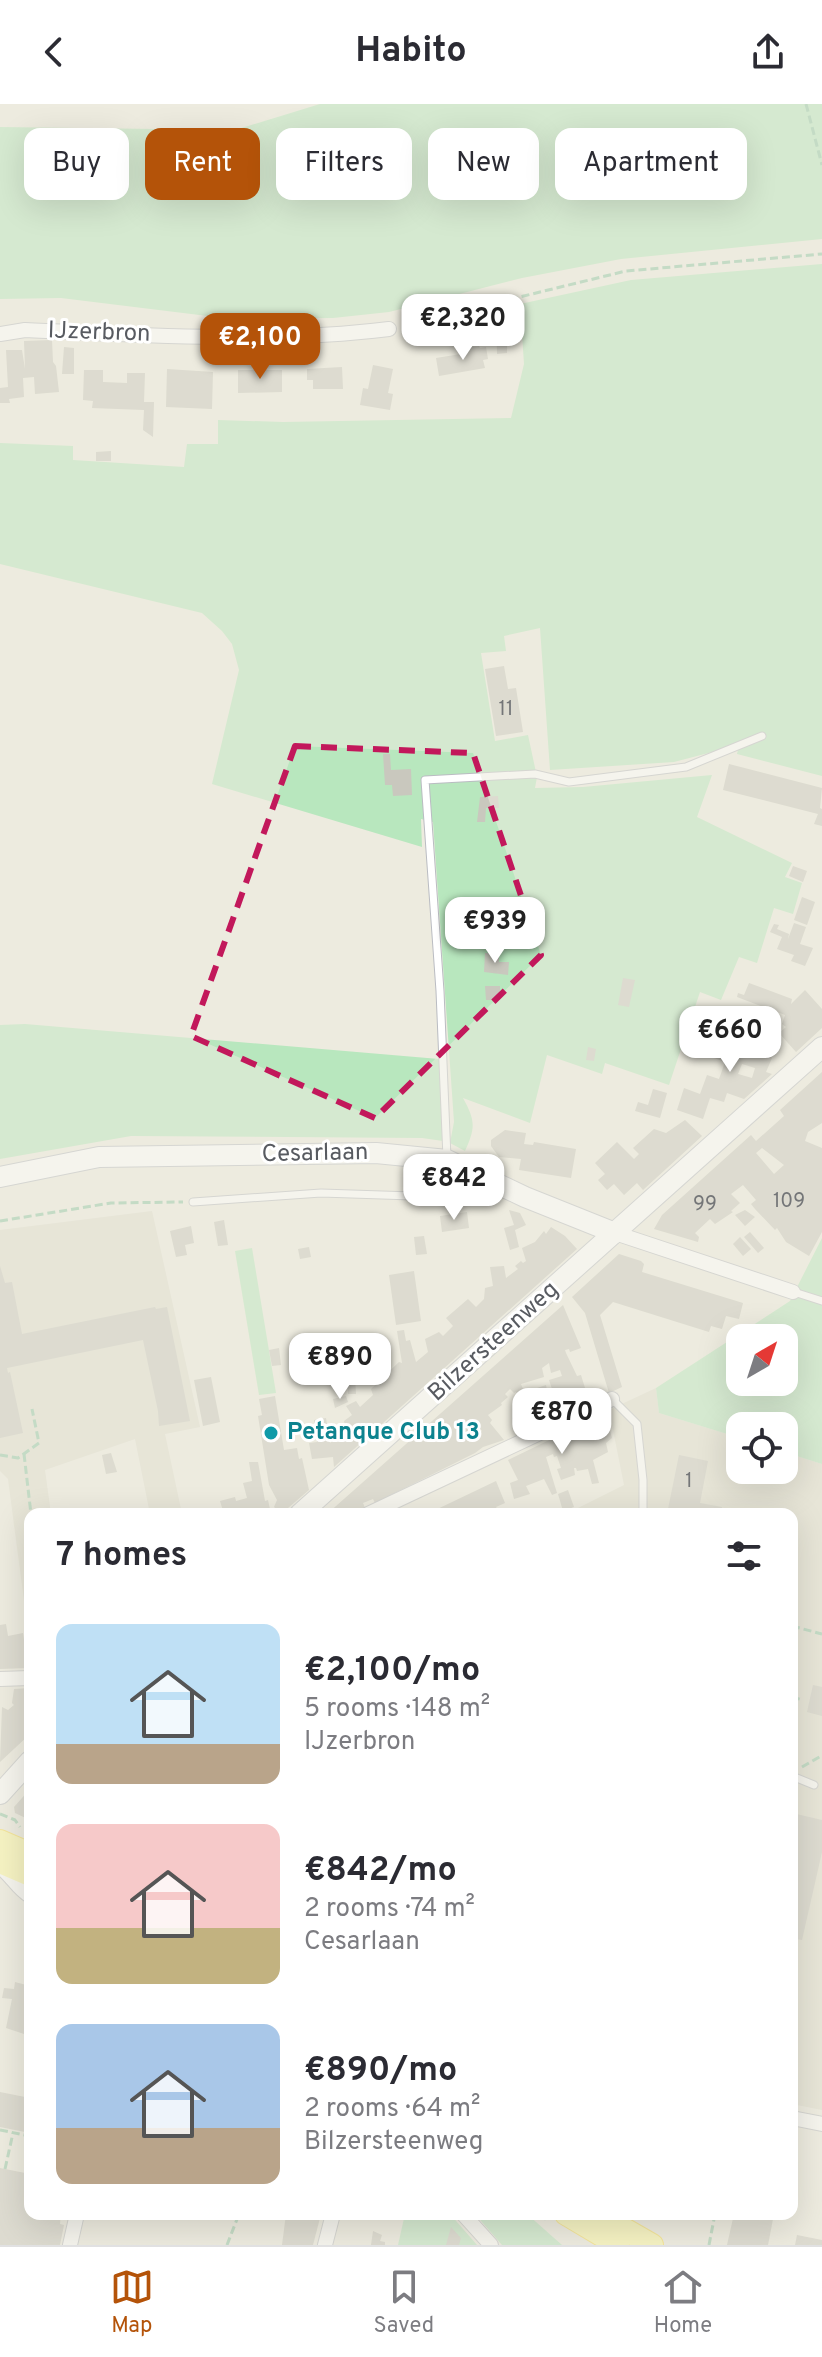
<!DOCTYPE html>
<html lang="en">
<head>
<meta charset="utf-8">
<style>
	body { margin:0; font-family:Overpass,sans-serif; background:#f7f7f7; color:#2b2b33; height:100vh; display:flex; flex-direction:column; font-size:30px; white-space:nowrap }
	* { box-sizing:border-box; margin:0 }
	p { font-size:26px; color:#7c7c81 }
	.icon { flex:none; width:44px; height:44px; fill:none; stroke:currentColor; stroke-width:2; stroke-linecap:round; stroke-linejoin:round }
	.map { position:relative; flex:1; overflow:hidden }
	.sheet { position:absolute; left:24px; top:1404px; width:774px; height:712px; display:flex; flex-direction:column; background:#fff; border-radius:16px; box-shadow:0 8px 32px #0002 }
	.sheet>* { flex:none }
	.hud { position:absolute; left:24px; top:24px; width:774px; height:72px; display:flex; gap:16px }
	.needle { width:52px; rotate:39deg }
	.tools { position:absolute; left:726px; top:1220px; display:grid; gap:16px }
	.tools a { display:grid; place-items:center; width:72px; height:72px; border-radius:16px; background:#fff; box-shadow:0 8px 32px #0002; font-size:40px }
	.price { position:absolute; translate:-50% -68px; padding:0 18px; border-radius:16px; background:#fff; color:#222; font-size:26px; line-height:52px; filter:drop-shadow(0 2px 4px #0008) }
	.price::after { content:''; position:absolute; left:50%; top:48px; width:24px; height:18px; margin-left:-12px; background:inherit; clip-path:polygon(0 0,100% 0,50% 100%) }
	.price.on { background:#b45309; color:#fff }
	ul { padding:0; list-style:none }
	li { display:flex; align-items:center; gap:24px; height:200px; padding:0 32px }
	li span { display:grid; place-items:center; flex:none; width:224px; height:160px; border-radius:16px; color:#555 }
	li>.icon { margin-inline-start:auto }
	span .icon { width:96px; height:96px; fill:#fffc; stroke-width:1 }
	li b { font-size:34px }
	h2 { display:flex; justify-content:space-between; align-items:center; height:96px; padding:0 32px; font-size:34px }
	.pill { padding:0 28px; border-radius:16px; background:#fff; box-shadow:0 8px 32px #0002; font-size:28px; line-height:72px }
	.pill.on { background:#b45309; color:#fff }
	header { display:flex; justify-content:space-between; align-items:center; height:104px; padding:0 32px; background:#fff; font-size:36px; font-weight:700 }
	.tab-bar { display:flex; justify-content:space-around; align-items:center; height:112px; border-top:2px solid #e1e1e2; background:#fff; font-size:22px; color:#7c7c81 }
	.tab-bar a { display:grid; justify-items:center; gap:4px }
	.tab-bar .on { color:#b45309 }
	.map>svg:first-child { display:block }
	.education { fill:#dfddcf }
	.green { fill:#b8e7be; fill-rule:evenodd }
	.building { fill:#c9c8be; fill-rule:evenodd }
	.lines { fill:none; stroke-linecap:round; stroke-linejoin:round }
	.lane-casing { stroke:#babcc2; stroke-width:9 }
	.street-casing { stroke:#babcc2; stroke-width:16 }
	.secondary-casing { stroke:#babdc4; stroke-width:22 }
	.primary-casing { stroke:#fbdd49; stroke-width:24 }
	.path { stroke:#92c7a7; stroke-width:3; stroke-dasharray:8 4; stroke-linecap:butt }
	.lane { stroke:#fff; stroke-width:7 }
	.street { stroke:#fff; stroke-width:14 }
	.secondary { stroke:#fff; stroke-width:20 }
	.primary { stroke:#fffaa1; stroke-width:22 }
	.marked { fill:none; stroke:#c2185b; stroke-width:6; stroke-dasharray:16 10; stroke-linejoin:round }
	.culture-dot { fill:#0f9aa8; stroke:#fff; stroke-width:3 }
	.labels { text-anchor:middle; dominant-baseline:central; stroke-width:6; stroke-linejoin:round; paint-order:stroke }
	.number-label { font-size:20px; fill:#747678 }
	.street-label { font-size:24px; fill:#585b61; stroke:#fff }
	.culture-label { font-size:24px; font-weight:bold; fill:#0d838f; stroke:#fff; text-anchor:start }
</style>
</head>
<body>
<header><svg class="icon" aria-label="back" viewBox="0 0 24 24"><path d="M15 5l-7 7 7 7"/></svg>Habito<svg class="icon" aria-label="share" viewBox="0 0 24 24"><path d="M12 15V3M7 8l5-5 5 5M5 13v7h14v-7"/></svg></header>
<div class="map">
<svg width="822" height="2141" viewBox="0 0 822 2141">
	<rect width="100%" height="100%" fill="#edebdf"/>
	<g class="education">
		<polygon points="152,1107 200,1323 165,1330 182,1410 150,1410 135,1335 45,1366 51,1410 30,1410 30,1542 8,1375 0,1367 0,1126"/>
		<polygon points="656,1284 659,1309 740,1334 740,1366 784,1366 784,1348 822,1360 822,2006 792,2000 792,1410 566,1410 624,1381 609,1306"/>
	</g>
	<g class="green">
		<polygon points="320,0 822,0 822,135 621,155 522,174 389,208 333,214 232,215 61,194 0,195 0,23 235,26"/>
		<path d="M 822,160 L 822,672 L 737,650 L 739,641 L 674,658 L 550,666 L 540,524 L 504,532 L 506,547 L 481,549 L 495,637 L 528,631 L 537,673 L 535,684 L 583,683 L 712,671 L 697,713 L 792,759 L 785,773 L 802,779 L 793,810 L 774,804 L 757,859 L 739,853 L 721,896 L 700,888 L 669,981 L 605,959 L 602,970 L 547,951 L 530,1019 L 463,994 C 475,1016 476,1023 465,1047 L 450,1039 L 454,1018 L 433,718 L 421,715 L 422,743 L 212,680 L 239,566 L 232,540 L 222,527 L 202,509 L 0,460 L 0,339 L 73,342 L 73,356 L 184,363 L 187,340 L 218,340 L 218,316 L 283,318 L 511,314 L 524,260 L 520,200 L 631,176 Z"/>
		<polygon points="25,920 439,955 443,1037 422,1034 131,1032 0,1055 0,921"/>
		<path d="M 822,1134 L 822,1360 L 784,1348 L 784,1322 L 740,1322 L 740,1334 L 659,1309 L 656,1284 L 790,1197 ZM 740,1234 L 784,1234 L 784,1278 L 740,1278 Z"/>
		<polygon points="252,1144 276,1289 259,1291 235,1147"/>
		<polygon points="405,2110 450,2110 477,2141 398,2141"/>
		<polygon points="475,2110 527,2110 562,2141 502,2141"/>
	</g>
	<g class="building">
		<polygon points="516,204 517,236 507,237 507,249 497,250 496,207"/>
		<polygon points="52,236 53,258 56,262 59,288 35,290 34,273 23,274 24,293 9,295 10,299 0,299 0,284 8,283 6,246 22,246 25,265 24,237"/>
		<polygon points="479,242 480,244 486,243 488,255 483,256 485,264 439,272 436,254 467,249 466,244"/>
		<polygon points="64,243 74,244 74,270 62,270"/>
		<polygon points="373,261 393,265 388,289 393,290 390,306 360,301 363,284 368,285"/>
		<polygon points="342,263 343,285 313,285 313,276 307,276 307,265"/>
		<polygon points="167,265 213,268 212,305 166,303"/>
		<polygon points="84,266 103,266 103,278 127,279 127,269 145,269 144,298 154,298 153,333 143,326 144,306 92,304 93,297 83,296"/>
		<polygon points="238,266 282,266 282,288 238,289"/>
		<polygon points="111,347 111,357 96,357 96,348"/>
		<polygon points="504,562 508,585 516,584 523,628 496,632 485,565"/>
		<polygon points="383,650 390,650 391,666 411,665 412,691 393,692 392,681 385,681"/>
		<polygon points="729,660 822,684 820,704 822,705 822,722 814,720 818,710 723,686"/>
		<polygon points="498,692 499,704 486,704 485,718 477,718 480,693"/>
		<polygon points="793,762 807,767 803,778 789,772"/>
		<polygon points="802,793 815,798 807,821 794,816"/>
		<polygon points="794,819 806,823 800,840 813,844 805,862 791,857 794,851 777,845 782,833 770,828 774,820 779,821 777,825 789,830 788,835"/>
		<polygon points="485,849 499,849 499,858 509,858 508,871 484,868"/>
		<polygon points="623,874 635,876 629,903 618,901"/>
		<polygon points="749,879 792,895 791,900 805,886 822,905 822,924 796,948 779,929 786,923 782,920 785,911 737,893 738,889 744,891"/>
		<polygon points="485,882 500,882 500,896 486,896"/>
		<path d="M 721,928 L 757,937 L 772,954 L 766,968 L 772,970 L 744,995 L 727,989 L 724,998 L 710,994 L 703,1015 L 677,1006 L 684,984 L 700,990 L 707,971 L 719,975 L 725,958 L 706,951 L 710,941 L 715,943 ZM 742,960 L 755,964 L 752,974 L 738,970 Z"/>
		<polygon points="588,943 596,945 594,957 586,956"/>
		<path d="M 822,968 L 822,1019 L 808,1028 L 805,1037 L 822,1044 L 822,1128 L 809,1152 L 786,1138 L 777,1124 L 775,1126 L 755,1105 L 751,1100 L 756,1096 L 743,1081 L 731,1090 L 740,1099 L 731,1107 L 733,1108 L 715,1120 L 710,1115 L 695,1129 L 699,1133 L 698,1138 L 654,1125 L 662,1111 L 751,1031 L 756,1037 L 784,1012 L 780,1006 ZM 762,1044 L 784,1061 L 774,1070 L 756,1049 Z"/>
		<polygon points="653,985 667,989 660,1014 635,1007 638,998 648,1001"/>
		<polygon points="685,1016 702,1032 643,1086 637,1079 624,1091 614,1080 607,1086 598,1076 605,1070 595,1059 617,1038 634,1055 639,1050 633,1044 654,1025 666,1029"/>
		<polygon points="505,1026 526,1029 524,1040 533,1041 534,1038 576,1045 571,1074 519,1066 521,1055 499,1053 491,1042 491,1036"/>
		<polygon points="509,1106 520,1109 526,1121 515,1126 519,1143 510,1146 504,1124 514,1121"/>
		<polygon points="745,1106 755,1113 745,1122 735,1111"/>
		<polygon points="467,1108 469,1124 442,1128 440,1112"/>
		<polygon points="224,1116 228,1141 218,1142 214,1118"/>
		<polygon points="191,1122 194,1139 185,1141 187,1151 176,1153 170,1127"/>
		<polygon points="551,1123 565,1132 577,1145 334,1363 333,1353 312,1355 309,1339 317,1338 314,1316 326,1314 330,1339 346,1325 344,1317 352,1311 346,1302 356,1297 360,1303 373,1291 371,1285 399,1258 402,1259 397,1227 404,1226 406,1237 410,1236 416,1258 428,1248 425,1235 439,1228 443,1232 453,1222 446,1214 468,1195 476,1203 484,1195 485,1184 493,1182 490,1163 504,1162 506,1174 518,1165 515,1162 521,1157 523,1159 526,1157 522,1144 535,1138 544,1127 546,1130"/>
		<polygon points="750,1128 764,1144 758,1149 744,1133"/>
		<polygon points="424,1132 427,1150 416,1151 414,1133"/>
		<polygon points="740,1133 751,1145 743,1152 733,1140"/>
		<polygon points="309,1143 311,1153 300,1155 298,1145"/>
		<polygon points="619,1150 641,1157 644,1160 642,1168 743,1199 739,1215 726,1212 722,1225 711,1222 709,1228 613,1198 600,1211 622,1283 609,1289 585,1209 572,1193"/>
		<polygon points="0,1162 5,1179 12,1178 22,1230 155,1203 156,1205 167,1203 190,1317 159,1322 158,1307 143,1236 7,1264 8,1269 10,1268 23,1329 0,1334"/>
		<polygon points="414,1167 421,1217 396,1221 389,1171"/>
		<path d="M 563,1201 L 581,1244 L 570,1248 L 569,1245 L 565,1246 L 566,1249 L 577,1272 L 581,1271 L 589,1297 L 522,1327 L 512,1314 L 523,1307 L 516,1288 L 514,1289 L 510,1285 L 505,1290 L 508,1293 L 501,1299 L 502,1301 L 488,1311 L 492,1316 L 490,1319 L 504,1336 L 483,1343 L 475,1349 L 375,1399 L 373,1395 L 363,1399 L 365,1404 L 351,1410 L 327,1410 ZM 549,1259 L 551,1269 L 560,1266 L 562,1272 L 549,1276 L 552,1285 L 547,1286 L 546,1281 L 537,1284 L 541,1298 L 534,1301 L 535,1304 L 531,1306 L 521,1280 L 544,1273 L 542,1264 ZM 473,1317 L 482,1327 L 474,1333 L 466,1323 Z"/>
		<polygon points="279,1244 281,1261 272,1262 269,1246"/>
		<polygon points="211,1273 220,1318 203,1322 194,1276"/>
		<polygon points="355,1274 356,1290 348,1290 347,1275"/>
		<polygon points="275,1292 284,1346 297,1344 299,1355 302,1354 309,1386 281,1410 274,1403 277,1396 269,1381 258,1312 262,1311 259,1295"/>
		<polygon points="346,1292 348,1298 335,1304 333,1295"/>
		<polygon points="605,1309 612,1334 606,1339 608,1348 593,1356 599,1379 592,1380 588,1365 577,1367 576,1364 574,1364 575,1371 561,1376 557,1365 561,1364 557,1352 554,1353 553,1350 546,1353 557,1389 552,1391 544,1375 526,1382 530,1390 514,1395 510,1379 518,1376 508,1356"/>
		<polygon points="111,1349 117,1368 106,1370 102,1351"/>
		<polygon points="679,1351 708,1357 700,1399 722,1403 721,1410 667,1410"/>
		<polygon points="249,1358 258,1358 265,1397 268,1396 271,1410 224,1410 220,1397 235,1393 236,1397 247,1394 243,1379 252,1377"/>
		<polygon points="496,1377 505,1399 496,1403 499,1407 493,1410 489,1406 481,1410 427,1410"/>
		<polygon points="568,1386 574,1403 563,1407 558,1390"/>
		<polygon points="6,1520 8,1532 23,1529 28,1564 0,1565 0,1521"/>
		<polygon points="813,1581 822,1583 822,1612 807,1608"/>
		<polygon points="30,1584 30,1630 0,1658 2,1603 8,1606 14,1601 12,1599 14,1585"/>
		<polygon points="30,1685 30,1716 15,1709 14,1703"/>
		<polygon points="792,1709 822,1716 822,1748 802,1836 792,1834"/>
		<polygon points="15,1878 30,1882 26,1910 30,1910 30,1932 6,1924 12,1895 2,1894 4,1884 14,1885"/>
		<polygon points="0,1988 30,1994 30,2029 0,2023"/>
		<polygon points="0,2064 30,2070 30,2110 61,2110 60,2120 64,2121 60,2141 0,2141"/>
		<polygon points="286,2110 321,2110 313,2141 282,2141"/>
		<polygon points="734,2110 774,2110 768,2141 727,2141"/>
		<polygon points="451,2123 461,2134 459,2141 446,2141"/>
		<polygon points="373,2127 382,2131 380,2137 385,2138 385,2141 371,2141"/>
		<polygon points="797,2131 822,2136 822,2141 795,2141"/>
	</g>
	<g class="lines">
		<defs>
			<g id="lane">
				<polyline points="447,1054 440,887 425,676 535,670 569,678 686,663 762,632"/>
				<polyline points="193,1098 321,1089 443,1093 489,1080"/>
				<polyline points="794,1188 822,1197"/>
				<polyline points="612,1295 637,1320 643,1376 643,1410"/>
				<polyline points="792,1672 814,1681"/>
			</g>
			<g id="street">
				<path d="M 0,230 L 25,226 C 146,231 268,240 389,225"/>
				<polyline points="615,1129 793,1188"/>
				<polyline points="368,1410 612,1295"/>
				<polyline points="0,1575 30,1574"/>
				<path d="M 0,1763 C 12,1772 17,1784 30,1792"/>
				<polyline points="792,2014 822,2020"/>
				<polyline points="463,2110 491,2141"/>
				<polyline points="70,2141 77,2110"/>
				<polyline points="325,2141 333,2110"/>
			</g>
			<g id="secondary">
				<polyline points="0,1073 99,1053 376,1049 447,1056 525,1093 615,1129"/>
				<polyline points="300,1410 822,943"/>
				<polyline points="0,1690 30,1657"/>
			</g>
			<g id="primary">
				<polyline points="0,1737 30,1750"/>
				<polyline points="0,1758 30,1771"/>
				<polyline points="566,2110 618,2141"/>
				<polyline points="598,2110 652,2141"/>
			</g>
		</defs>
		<use href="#lane" class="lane-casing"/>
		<use href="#street" class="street-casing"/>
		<use href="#secondary" class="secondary-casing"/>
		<use href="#primary" class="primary-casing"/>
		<g class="path">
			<polyline points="806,0 822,61"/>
			<polyline points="405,221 626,167 822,150"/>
			<polyline points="0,1117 111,1099 183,1098"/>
			<polyline points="24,1350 31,1410"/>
			<polyline points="0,1351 18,1354 39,1339 32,1305"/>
			<polyline points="792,1522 822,1530"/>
			<polyline points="792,1593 803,1596"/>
			<polyline points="802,1663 821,1652"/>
			<polyline points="0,1710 15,1716 20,1723"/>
			<polyline points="0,2026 30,2032"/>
			<polyline points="5,2065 13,2029"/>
			<polyline points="219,2110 237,2115"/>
			<polyline points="540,2110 548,2117"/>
			<polyline points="227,2141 239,2110"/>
			<polyline points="709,2141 715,2110"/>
		</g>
		<use href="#lane" class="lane"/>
		<use href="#street" class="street"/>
		<use href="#secondary" class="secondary"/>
		<use href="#primary" class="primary"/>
	</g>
	<path d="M0 0H822V2141H0ZM 295,642 L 473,649 L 541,851 L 375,1014 L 191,932 Z" fill="#edebdf" fill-opacity=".55" fill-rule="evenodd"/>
	<path class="marked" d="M 295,642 L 473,649 L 541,851 L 375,1014 L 191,932 Z"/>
	<circle class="culture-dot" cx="271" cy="1329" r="8"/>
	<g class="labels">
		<g class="number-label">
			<text x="506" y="606">11</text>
			<text x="789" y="1098">109</text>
			<text x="705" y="1101">99</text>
			<text x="689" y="1378">1</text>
		</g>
		<g class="street-label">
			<text transform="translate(99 229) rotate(2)">IJzerbron</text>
			<text transform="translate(315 1050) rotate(-1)">Cesarlaan</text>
			<text transform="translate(494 1238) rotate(-42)">Bilzersteenweg</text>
		</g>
		<g class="culture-label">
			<text x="287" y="1329">Petanque Club 13</text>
		</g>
	</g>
</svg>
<div class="tools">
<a><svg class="needle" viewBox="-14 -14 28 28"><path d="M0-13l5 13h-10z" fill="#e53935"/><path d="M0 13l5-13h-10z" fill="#7c7c81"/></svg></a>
<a><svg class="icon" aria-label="locate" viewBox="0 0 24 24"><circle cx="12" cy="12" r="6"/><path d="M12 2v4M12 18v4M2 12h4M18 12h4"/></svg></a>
</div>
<b class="price" style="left:463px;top:258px">€2,320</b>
<b class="price on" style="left:260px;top:277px">€2,100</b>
<b class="price" style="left:495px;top:861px">€939</b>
<b class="price" style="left:730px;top:970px">€660</b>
<b class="price" style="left:454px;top:1118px">€842</b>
<b class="price" style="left:340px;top:1297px">€890</b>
<b class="price" style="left:562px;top:1352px">€870</b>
<div class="hud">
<a class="pill">Buy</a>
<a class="pill on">Rent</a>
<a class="pill">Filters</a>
<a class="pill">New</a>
<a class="pill">Apartment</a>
</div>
<section class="sheet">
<h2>7 homes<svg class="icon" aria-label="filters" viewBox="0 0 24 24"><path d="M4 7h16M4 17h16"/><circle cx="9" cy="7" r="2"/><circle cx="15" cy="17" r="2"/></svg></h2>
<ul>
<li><span style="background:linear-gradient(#bfe0f5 75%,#b9a48a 0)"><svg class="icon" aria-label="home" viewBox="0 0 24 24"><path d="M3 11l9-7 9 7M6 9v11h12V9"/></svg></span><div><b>€2,100/mo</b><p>5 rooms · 148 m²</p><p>IJzerbron</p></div></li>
<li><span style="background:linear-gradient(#f6c9c9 65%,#c2b280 0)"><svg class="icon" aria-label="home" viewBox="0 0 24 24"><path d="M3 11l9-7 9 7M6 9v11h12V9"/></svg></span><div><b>€842/mo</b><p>2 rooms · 74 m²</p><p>Cesarlaan</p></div></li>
<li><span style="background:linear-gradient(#a9c7e8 65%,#b9a48a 0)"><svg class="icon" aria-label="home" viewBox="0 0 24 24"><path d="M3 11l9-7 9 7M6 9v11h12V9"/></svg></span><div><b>€890/mo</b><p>2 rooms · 64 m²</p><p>Bilzersteenweg</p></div></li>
</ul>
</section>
</div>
<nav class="tab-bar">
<a class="on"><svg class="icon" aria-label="map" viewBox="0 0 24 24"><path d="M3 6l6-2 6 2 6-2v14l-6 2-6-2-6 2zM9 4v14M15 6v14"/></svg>Map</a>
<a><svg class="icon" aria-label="saved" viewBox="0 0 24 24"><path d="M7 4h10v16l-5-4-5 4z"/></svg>Saved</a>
<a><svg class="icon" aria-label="home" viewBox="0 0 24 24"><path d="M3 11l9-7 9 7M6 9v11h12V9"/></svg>Home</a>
</nav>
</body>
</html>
